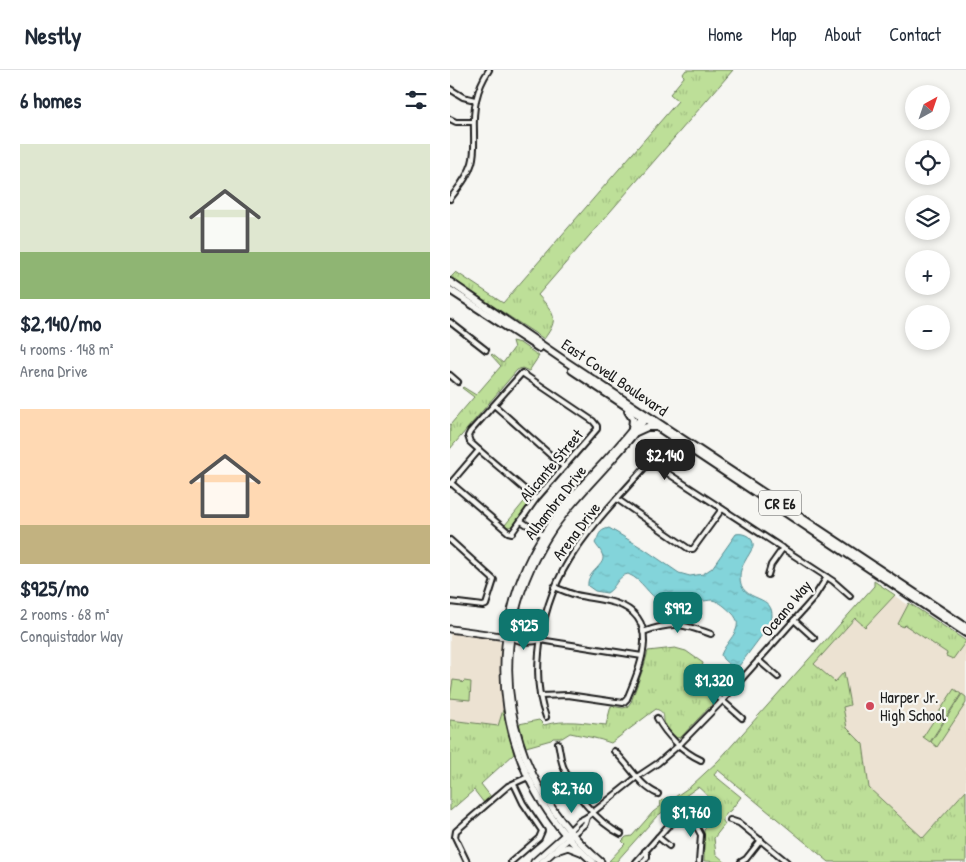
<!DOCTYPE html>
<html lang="en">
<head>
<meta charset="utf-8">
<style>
	body { margin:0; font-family:"Patrick Hand",sans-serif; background:#f2f2f3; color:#1f2937; height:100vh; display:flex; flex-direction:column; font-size:19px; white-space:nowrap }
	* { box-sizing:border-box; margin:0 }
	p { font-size:16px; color:#747a83 }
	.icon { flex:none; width:28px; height:28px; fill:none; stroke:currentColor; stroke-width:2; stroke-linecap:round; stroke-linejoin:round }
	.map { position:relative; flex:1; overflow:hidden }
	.sheet { display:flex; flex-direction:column; background:#fff; width:450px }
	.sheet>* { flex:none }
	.needle { width:32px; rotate:40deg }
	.controls { position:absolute; left:455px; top:15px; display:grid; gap:10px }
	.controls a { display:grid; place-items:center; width:45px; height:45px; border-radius:50%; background:#fff; box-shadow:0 2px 8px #0003; font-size:25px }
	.price { position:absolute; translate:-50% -42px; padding:0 11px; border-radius:10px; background:#0f766e; color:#fff; font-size:16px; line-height:32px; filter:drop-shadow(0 1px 2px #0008) }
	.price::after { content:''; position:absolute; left:50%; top:30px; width:15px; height:11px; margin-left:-8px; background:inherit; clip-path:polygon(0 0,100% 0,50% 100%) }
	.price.on { background:#222; color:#fff }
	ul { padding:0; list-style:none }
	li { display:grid; align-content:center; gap:10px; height:265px; padding:0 20px }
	li span { display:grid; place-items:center; height:155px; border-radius:0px; color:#555 }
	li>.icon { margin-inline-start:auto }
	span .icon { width:90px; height:90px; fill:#fffc; stroke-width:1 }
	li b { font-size:21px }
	h2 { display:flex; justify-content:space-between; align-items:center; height:60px; padding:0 20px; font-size:21px }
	header { display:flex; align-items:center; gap:30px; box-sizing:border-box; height:70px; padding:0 25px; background:#fff; border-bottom:1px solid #e0e1e3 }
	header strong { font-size:24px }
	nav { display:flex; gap:28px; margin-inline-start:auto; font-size:18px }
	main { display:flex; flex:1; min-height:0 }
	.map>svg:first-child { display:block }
	.built { fill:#ece2d2 }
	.grass { fill:url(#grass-tufts); stroke:#6c7e5a }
	.garden { fill:#bddf98; stroke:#6c7e5a }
	.water { fill:url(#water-ripples); stroke:#5a8a8e }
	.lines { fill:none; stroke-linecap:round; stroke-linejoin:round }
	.street-casing { stroke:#1c1c1c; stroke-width:8 }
	.secondary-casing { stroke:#1c1c1c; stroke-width:9 }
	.primary-casing { stroke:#1c1c1c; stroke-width:10 }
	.street { stroke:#f6f6f2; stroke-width:4 }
	.secondary { stroke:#f6f6f2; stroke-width:5.5 }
	.primary { stroke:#f6f6f2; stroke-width:6 }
	.poi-dot { fill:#d1495b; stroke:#f6f6f2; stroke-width:2 }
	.labels { text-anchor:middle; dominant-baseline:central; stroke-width:4.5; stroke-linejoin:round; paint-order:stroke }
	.shield { fill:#f6f6f2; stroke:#5d5d5c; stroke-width:1 }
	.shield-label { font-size:15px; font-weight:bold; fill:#1c1c1c }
	.street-label { font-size:16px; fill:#1c1c1c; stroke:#f6f6f2 }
	.poi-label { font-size:16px; fill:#1c1c1c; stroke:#f6f6f2; text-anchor:start }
</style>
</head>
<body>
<header>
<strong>Nestly</strong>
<nav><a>Home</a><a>Map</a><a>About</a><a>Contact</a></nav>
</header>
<main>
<section class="sheet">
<h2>6 homes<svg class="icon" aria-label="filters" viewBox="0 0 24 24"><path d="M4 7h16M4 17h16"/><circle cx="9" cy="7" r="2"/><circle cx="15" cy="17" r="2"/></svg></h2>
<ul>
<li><span style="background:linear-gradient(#dfe7d0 70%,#8fb573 0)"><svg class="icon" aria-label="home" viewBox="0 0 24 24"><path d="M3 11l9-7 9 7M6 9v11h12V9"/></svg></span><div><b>$2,140/mo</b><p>4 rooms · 148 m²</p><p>Arena Drive</p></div></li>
<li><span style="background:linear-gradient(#ffd9b3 75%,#c2b280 0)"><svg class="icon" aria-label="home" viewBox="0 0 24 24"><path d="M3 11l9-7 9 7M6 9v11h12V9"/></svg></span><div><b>$925/mo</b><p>2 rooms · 68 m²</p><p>Conquistador Way</p></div></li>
</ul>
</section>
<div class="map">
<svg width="516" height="792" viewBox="0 0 516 792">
	<defs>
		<pattern id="grass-tufts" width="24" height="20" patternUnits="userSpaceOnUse" patternTransform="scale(1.25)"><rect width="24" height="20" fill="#bddf98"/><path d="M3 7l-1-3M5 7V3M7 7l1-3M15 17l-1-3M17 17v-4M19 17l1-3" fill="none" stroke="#a2bf82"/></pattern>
		<pattern id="water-ripples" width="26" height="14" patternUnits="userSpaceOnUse" patternTransform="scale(1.25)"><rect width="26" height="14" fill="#83d4da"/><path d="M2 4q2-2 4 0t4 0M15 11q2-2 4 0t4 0" fill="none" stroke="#71b5ba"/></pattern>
	</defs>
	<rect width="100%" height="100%" fill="#f6f6f2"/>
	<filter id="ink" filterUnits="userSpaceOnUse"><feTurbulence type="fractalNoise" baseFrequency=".02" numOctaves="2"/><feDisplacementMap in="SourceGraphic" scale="10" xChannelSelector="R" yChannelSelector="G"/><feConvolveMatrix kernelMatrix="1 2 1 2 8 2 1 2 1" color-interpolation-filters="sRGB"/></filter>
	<g filter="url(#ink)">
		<g class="built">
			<polygon points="431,517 516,573 516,720 452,792 379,792 268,700"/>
			<polygon points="0,563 48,570 52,574 50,600 53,640 48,656 0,650"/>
		</g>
		<g class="grass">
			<path d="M 236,0 L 283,0 L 88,225 C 104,243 110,248 94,269 L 0,208 L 6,202 L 53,233 L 228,31 L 220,24 L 234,7 L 233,4 Z"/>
			<polygon points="62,271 70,273 89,286 79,301 72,298 67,300 0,379 0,355 24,327 12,318 13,317 26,325 51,296 41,285 42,284 53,293 64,278"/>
			<polygon points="78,427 79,433 63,456 58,457 55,455"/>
			<path d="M 424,511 L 445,525 L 415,557 L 405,548 L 364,594 L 385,612 L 394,602 L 400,635 L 393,637 L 397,658 L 413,674 L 419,718 L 473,768 L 516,720 L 516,792 L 379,792 L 268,700 L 264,705 L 291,727 L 280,741 L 278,742 L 273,748 L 273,751 L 275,754 L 264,768 L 266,784 L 275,792 L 254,791 L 254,760 C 257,757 258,754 260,749 C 265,734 260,727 248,717 L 207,746 L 166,792 L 159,791 L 175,774 L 172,771 L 176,767 L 182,766 L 203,742 L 211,736 L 210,732 L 216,728 L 222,729 L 241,716 L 268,691 L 424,516 Z"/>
			<polygon points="459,533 516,571 503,589 496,586 497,583 455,555 453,557 448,554"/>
			<path d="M 225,578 L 236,581 L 253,593 L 251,602 L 246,609 L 247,611 L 264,627 L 265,631 L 231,667 L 227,668 C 223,664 217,660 215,655 C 212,647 217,643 206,639 L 161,673 C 148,668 134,666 120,663 L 112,668 L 103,668 L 101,670 L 76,677 L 69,654 L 89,650 L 94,655 C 115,649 135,653 156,655 L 161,636 L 173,638 L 177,637 L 181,632 L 194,596 L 198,581 Z"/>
			<polygon points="3,610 11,611 12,613 14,611 21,612 20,630 0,628"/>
			<polygon points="53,640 64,684 31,714 41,727 34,733 24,720 0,741 0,650 48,656"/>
		</g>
		<g class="garden">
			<polygon points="504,619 511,624 480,672 473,667"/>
			<polygon points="512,624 516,627 516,633 487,677 481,672"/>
		</g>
		<path class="water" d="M 159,458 L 194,479 L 229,503 L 240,506 L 253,504 L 262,498 L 286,464 C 294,462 305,468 303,477 C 299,486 290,496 290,506 C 289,536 329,520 321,553 L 289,596 L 282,597 L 273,589 L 271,585 C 276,570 297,558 282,543 C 275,537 271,532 262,530 C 251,531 219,537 211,532 C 198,525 193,510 178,504 C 167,506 166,518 157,523 L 145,521 L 138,516 C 136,501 158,495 152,484 C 151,480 147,477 145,473 C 150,465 147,461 159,458 Z"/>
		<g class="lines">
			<defs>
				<g id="street">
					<polyline points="0,19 13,27 25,30"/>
					<polyline points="0,49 6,52 23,52"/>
					<path d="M 0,129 C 8,118 18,107 22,93 C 25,83 24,73 24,62 C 23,39 26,19 39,0"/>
					<polyline points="0,252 36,280"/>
					<polyline points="0,305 8,312"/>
					<polyline points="44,335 114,397"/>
					<polyline points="1,413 58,462 62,463 86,429 147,359 147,356 143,351 72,303 20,362 18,366 20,372 29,380 86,429"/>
					<polyline points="0,414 29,380"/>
					<polyline points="167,429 239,479 243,479 272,439"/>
					<polyline points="71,451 94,466"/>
					<polyline points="0,470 44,510 36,535 33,536 0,532"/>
					<polyline points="318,505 321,495 333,478"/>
					<polyline points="344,550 364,568"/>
					<path d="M 193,562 C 224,551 232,554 261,564"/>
					<polyline points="61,567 66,564 84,567 90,570 192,586"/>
					<path d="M 61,567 C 69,572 81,573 90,570"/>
					<polyline points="308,590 328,607"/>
					<polyline points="254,610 257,617 292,648"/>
					<path d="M 90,626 L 118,625 L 173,633 L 177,629 C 190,597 213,548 165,533 C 152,529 139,528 126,525 C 119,523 112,520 104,517"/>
					<path d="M 96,647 C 88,627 87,604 89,583 C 96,498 144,455 197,395 L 202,393 L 383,511 L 400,526"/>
					<path d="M 207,648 C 216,665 233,682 251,690"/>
					<path d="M 108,673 C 110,680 110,688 113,696 C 122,721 147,753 171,764"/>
					<path d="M 164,681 C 180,695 189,716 208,724"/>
					<polyline points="241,746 251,765 249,792"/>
					<polyline points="280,750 289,753 337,792"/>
					<polyline points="119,761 129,751 137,747 187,707 208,693 229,675 272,631 363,529 377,507"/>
					<polyline points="123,764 135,754 137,747"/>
					<polyline points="208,767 219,776"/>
					<polyline points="17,792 5,767 6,761 58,716 78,707"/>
					<polyline points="61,792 89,768 92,761 73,733 64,714"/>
					<polyline points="186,792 217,757 244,738 247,738 247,743 241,747"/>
					<polyline points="193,792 197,787 197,784 195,781"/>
					<polyline points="291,792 296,789 311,770"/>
				</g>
				<g id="secondary">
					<polyline points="0,559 57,567"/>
					<polyline points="106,781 118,777 131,782"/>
					<polyline points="84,792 118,762"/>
					<polyline points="92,792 120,767"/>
					<path d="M 143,792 C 48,711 26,573 92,467 C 120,422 163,388 193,345"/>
					<path d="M 151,792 C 54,710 29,577 97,468 C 125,423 168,390 197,346"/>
				</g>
				<g id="primary">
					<polyline points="0,212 118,293 516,557"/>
					<polyline points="0,220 89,278"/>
					<polyline points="122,300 516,563"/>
					<polyline points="178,341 183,349 182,359"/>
					<polyline points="186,362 197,357 206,357"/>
				</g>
			</defs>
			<use href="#street" class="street-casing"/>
			<use href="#secondary" class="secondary-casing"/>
			<use href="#primary" class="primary-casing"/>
			<use href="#street" class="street"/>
			<use href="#secondary" class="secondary"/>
			<use href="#primary" class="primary"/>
		</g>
	</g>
	<circle class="poi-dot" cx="420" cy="636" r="5"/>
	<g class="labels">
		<rect class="shield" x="309" y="420.5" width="42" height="25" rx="4"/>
		<g class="shield-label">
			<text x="330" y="433">CR E6</text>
		</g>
		<g class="street-label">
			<text transform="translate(165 307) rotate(34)">East Covell Boulevard</text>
			<text transform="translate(101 395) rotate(-50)">Alicante Street</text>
			<text transform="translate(105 432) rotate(-52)">Alhambra Drive</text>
			<text transform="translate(126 461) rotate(-53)">Arena Drive</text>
			<text transform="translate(336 538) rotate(-50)">Oceano Way</text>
		</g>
		<g class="poi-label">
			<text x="430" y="627">Harper Jr.<tspan x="430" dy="18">High School</tspan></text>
		</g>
	</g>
</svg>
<div class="controls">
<a><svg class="needle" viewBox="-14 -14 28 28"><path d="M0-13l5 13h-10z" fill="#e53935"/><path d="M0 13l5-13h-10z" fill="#747a83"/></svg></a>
<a><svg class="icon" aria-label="locate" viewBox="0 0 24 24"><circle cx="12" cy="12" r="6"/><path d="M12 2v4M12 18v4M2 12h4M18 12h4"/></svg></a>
<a><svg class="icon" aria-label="layers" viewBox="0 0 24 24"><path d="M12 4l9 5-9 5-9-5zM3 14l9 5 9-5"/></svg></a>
<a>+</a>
<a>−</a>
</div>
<b class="price on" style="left:215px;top:411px">$2,140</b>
<b class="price" style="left:228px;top:564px">$992</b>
<b class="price" style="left:74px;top:581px">$925</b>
<b class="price" style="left:264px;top:636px">$1,320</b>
<b class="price" style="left:122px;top:744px">$2,760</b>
<b class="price" style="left:241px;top:768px">$1,760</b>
</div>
</main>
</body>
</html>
